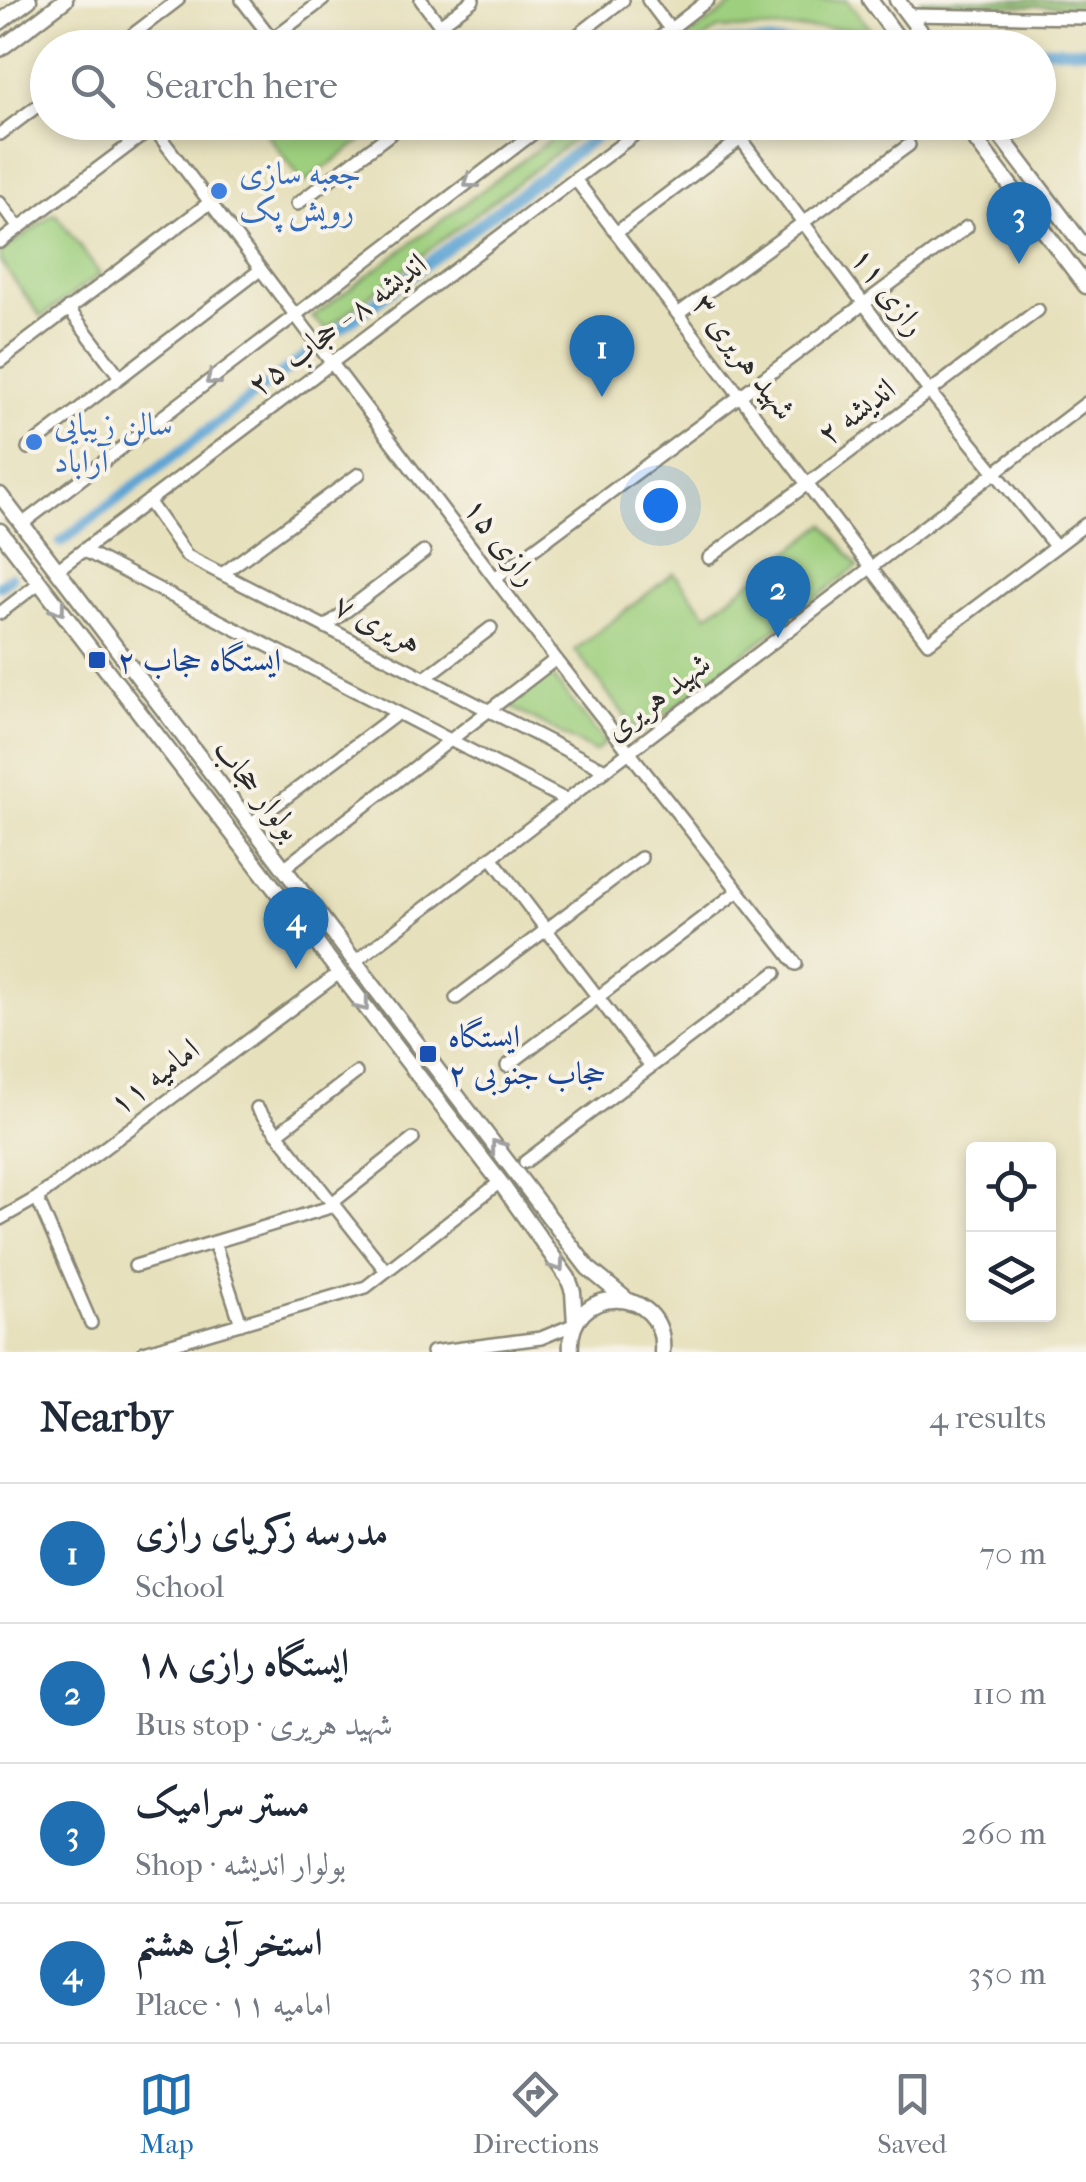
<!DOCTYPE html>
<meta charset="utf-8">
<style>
:root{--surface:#fff;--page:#f6f6f7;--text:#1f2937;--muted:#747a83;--line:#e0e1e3;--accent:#1f6fb2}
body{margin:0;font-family:"IM FELL French Canon",Amiri,serif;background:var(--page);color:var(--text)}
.controls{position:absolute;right:30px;bottom:30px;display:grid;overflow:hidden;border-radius:10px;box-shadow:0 5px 15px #0003}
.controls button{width:90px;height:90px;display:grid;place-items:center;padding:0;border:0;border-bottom:2px solid var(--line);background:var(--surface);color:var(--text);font:50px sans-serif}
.you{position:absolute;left:660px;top:505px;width:35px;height:35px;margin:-25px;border:8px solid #fff;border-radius:50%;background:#1a73e8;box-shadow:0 0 0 15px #1a73e833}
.badge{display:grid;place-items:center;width:65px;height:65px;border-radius:50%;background:var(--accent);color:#fff;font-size:32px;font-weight:700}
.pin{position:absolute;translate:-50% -82px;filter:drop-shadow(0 2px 5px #0008)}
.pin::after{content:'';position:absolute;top:52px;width:35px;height:30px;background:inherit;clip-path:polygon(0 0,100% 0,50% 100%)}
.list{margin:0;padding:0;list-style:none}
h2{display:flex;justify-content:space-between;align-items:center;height:130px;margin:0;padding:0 40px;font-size:42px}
h2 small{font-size:32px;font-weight:400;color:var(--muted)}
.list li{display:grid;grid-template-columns:65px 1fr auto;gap:30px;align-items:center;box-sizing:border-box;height:140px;padding:0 40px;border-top:2px solid var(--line)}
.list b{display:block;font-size:38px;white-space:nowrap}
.list p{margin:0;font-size:32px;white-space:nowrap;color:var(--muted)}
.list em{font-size:32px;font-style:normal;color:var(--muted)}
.icon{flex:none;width:55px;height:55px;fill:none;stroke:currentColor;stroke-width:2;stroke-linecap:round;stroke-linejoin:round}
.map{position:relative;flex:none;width:1086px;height:1352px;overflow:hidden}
.search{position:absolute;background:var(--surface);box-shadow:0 5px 15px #0003;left:30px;right:30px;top:30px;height:110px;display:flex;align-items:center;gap:25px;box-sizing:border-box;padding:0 35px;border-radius:55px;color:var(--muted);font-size:38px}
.sheet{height:690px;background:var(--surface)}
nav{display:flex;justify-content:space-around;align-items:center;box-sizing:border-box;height:140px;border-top:2px solid var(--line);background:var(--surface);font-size:28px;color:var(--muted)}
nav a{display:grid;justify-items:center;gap:5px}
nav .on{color:var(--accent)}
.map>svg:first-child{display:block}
.green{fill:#9ecf7e;stroke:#647d54;stroke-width:2.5}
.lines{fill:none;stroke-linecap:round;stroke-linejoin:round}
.canal{stroke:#5ea4d4;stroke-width:11}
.minor-casing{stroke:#888674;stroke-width:16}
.major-casing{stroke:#888674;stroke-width:19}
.minor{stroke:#fff;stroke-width:11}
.major{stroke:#fff;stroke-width:14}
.oneway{stroke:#a0a0a0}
.shop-dot{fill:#3f7fe0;stroke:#f7f3e8;stroke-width:4}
.transit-dot{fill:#1a4fb4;stroke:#f7f3e8;stroke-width:4}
.labels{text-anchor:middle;stroke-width:8;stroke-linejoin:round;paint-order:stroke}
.shop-label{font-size:32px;fill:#366cbe;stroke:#f7f3e8;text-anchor:start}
.street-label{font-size:32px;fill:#2b2b2b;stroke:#f7f3e8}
.transit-label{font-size:32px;fill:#164399;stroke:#f7f3e8;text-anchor:start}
</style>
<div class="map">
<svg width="1086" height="1352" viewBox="0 0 1086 1352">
<rect width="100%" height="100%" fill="#f7f3e8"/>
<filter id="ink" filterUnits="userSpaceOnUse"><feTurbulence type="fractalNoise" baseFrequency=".01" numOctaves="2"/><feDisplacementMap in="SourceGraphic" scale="20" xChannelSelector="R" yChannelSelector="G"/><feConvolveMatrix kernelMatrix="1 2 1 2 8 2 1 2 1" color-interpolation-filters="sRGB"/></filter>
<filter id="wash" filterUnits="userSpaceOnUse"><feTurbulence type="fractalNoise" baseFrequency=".0048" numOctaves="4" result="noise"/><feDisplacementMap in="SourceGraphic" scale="40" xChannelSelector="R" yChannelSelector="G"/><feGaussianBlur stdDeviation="2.25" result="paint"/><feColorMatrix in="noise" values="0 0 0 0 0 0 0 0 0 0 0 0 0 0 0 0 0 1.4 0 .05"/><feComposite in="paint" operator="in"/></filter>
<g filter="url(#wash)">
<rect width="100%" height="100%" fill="#e6e0bc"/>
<!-- green -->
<path class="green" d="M 739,0 L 846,0 L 870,28 L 718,29 L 693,47 L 675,47 Z
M 921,0 L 1086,0 L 1086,6 L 925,5 Z
M 574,122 L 595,123 L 326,329 L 312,317 Z
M 259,123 L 385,123 L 304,183 Z
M 55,213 L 100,274 L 41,317 L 0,261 L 0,253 Z
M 825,524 L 858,566 L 639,734 L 575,650 L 674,573 L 707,615 Z
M 547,670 L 605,743 L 595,752 L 505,704 Z"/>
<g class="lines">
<!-- canal -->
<path class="canal" d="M 958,46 L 993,48
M 714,48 L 722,42 L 887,46
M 1038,49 L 1086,50
M 340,329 L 615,122
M 61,542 L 306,355
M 0,586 L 11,577"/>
</g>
</g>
<g filter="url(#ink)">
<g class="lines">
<defs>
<path id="minor" d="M 242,0 L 272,39
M 421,0 L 457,48
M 648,0 L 670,29
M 909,15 L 1086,18
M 440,25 L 473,0
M 115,48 L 178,0
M 260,48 L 323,0
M 561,48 L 623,0
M 646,48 L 708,0
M 149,122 L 556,659 L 796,964
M 728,122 L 929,391 L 1055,546
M 0,134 L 48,98
M 575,179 L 928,643 L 1086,524
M 0,203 L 19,228
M 297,204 L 406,122
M 616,233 L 763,122
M 0,242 L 160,122
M 68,308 L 120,377
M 678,314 L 909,145
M 0,361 L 209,203
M 28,448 L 260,270
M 148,501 L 187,556 L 605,770
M 22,524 L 548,122
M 83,550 L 566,800
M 709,558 L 1038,310
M 57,570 L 651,122
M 222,574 L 359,474
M 495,578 L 967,227
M 0,613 L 39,583
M 325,627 L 424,552
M 425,678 L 491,628
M 252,823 L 398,713
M 491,857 L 651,1067
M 285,867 L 556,659
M 357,960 L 1086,403
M 456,998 L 641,858
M 507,1066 L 738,891
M 257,1108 L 386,1271
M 277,1134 L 356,1073
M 525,1162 L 775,973
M 37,1198 L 91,1323
M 332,1203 L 413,1139
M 0,1219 L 37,1198 L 339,973
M 214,1242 L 241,1324
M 135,1266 L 334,1206
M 144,1352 L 366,1287 L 500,1182
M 432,1352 L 541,1338 L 575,1324"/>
<path id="major" d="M 870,0 L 905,48
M 897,0 L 933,48
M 0,22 L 29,0
M 0,49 L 65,0
M 962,122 L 1086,286
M 990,122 L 1086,249
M 0,495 L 588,1268 L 627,1300
M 0,531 L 500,1182 L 568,1278 L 573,1292 L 575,1324
M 571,1352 C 565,1282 668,1283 662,1352"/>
</defs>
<!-- minor casing -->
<use href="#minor" class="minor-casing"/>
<!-- major casing -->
<use href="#major" class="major-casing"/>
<!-- minor -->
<use href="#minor" class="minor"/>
<!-- major -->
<use href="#major" class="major"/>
</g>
<!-- one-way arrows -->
<defs><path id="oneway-chevron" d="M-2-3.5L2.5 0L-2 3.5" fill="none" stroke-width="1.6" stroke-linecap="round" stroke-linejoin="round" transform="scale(2.5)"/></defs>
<g class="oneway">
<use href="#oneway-chevron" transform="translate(470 182) rotate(143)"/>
<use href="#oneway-chevron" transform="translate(212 379) rotate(143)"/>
<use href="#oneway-chevron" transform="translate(59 609) rotate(53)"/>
<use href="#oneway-chevron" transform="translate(363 1005) rotate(52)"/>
<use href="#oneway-chevron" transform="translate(497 1146) rotate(-127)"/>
<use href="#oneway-chevron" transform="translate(558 1265) rotate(55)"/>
</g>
</g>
<!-- markers -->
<g class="shop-dot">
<circle cx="219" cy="191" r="10"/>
<circle cx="34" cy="442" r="10"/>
</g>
<g class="transit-dot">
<rect x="87" y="650" width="20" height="20" rx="5"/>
<rect x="418" y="1044" width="20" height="20" rx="5"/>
</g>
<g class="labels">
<!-- shop labels -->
<g class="shop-label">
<text x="239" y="184">جعبه سازی<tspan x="239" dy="37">رویش پک</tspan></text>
<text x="54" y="435">سالن زیبایی<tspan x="54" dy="37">آراباد</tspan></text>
</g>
<!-- street labels -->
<g class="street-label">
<text transform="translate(889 291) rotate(53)" y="11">رازی ۱۱</text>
<text transform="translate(337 324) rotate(-37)" y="11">اندیشه ۸ - حجاب ۲۵</text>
<text transform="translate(745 356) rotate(53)" y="11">شهید هریری ۳</text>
<text transform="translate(856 411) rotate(-37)" y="11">اندیشه ۲</text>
<text transform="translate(502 541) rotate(53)" y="11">رازی ۱۵</text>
<text transform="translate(378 623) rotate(27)" y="11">هریری ۷</text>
<text transform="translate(657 696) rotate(-37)" y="11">شهید هریری</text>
<text transform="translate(258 789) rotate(51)" y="11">بولوار حجاب</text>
<text transform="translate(154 1076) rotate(-37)" y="11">امامیه ۱۱</text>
</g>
<!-- transit labels -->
<g class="transit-label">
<text x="117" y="671">ایستگاه حجاب ۲</text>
<text x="448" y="1047">ایستگاه<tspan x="448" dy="37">حجاب جنوبی ۲</tspan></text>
</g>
</g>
</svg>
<div class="controls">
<button><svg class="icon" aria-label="locate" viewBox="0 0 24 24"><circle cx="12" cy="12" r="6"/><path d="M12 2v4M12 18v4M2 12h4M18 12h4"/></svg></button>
<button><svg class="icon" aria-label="layers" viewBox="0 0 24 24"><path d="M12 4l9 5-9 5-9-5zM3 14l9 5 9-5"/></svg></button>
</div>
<div class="you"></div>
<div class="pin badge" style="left:602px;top:397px">1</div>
<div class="pin badge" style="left:778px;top:638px">2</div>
<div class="pin badge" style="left:1019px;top:264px">3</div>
<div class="pin badge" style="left:296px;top:969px">4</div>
<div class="search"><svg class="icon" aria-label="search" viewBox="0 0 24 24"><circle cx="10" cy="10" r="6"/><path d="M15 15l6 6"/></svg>Search here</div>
</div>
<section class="sheet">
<h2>Nearby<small>4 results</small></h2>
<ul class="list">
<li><span class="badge">1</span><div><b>مدرسه زکریای رازی</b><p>School</p></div><em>70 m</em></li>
<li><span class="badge">2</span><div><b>ایستگاه رازی ۱۸</b><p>Bus stop · شهید هریری</p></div><em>110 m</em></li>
<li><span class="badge">3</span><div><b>مستر سرامیک</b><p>Shop · بولوار اندیشه</p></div><em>260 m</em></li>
<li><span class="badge">4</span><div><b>استخر آبی هشتم</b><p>Place · امامیه ۱۱</p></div><em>350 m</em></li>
</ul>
</section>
<nav>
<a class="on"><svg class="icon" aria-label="map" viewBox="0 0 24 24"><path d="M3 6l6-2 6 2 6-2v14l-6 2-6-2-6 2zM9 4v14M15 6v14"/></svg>Map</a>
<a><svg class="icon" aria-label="directions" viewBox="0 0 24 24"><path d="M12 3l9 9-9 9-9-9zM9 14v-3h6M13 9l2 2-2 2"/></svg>Directions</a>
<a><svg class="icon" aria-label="saved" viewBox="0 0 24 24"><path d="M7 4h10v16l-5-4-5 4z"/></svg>Saved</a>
</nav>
